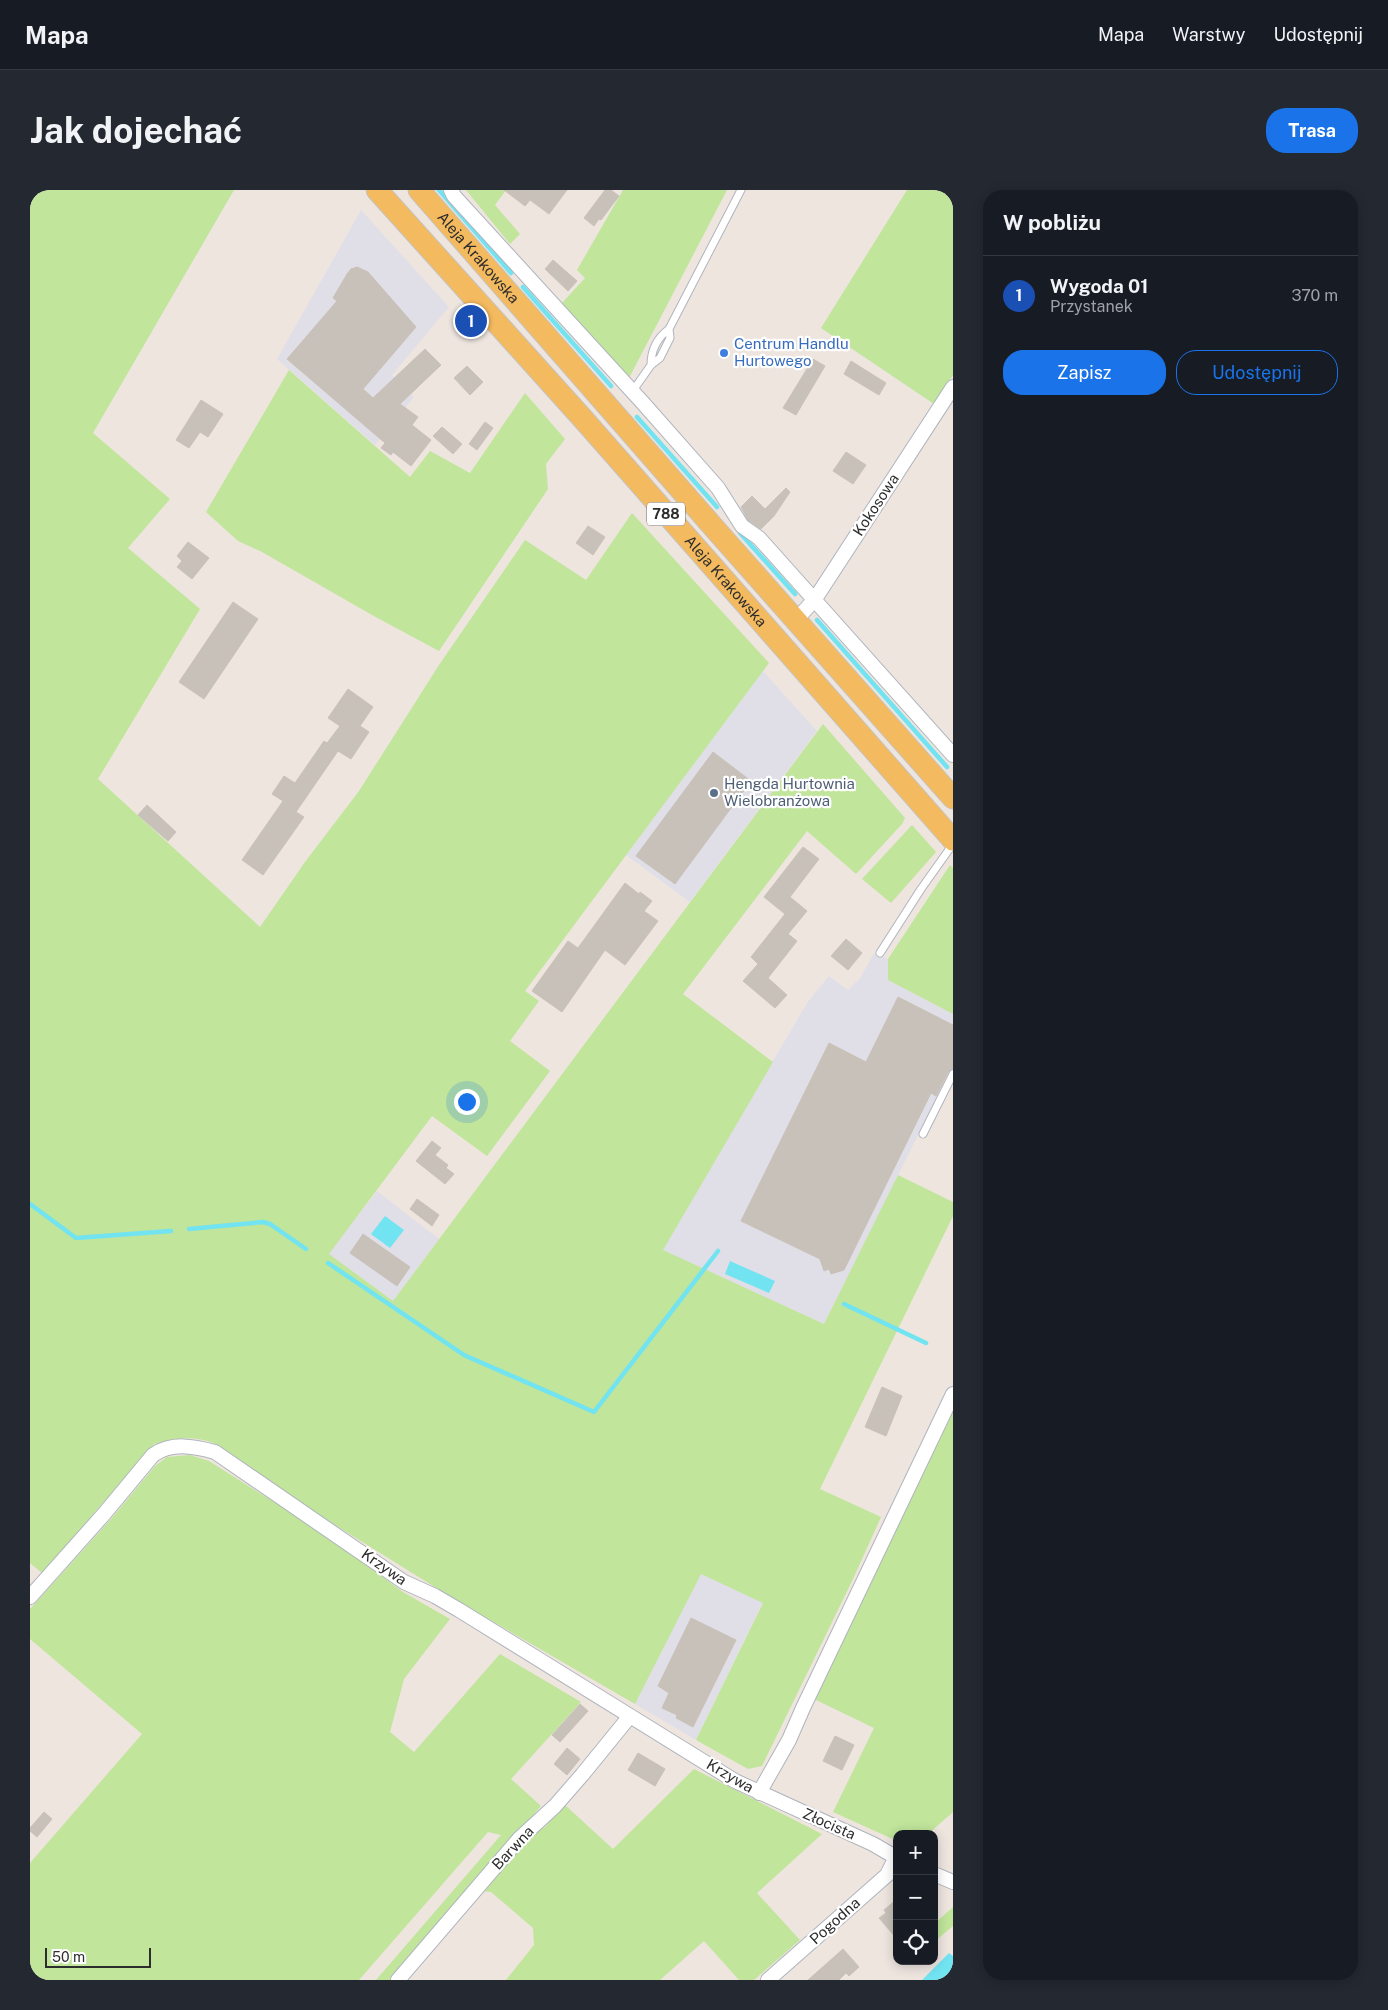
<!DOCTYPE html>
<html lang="pl">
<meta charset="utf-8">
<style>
:root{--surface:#171b24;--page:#242831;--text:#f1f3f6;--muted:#9ea1a6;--line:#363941;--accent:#1a73e8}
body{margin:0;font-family:"Public Sans",sans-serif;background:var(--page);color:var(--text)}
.controls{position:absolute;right:15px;bottom:15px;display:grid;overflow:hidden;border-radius:10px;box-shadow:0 2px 12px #0003}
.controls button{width:45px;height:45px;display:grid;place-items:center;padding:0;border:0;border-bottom:1px solid var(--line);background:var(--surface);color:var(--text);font:25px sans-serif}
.scale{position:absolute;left:15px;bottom:12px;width:106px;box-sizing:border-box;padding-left:5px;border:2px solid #2d2d2d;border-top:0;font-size:14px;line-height:18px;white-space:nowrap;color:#2d2d2d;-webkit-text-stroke:4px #fff;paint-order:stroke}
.you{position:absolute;left:436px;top:911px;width:18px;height:18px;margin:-12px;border:4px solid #fff;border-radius:50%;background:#1a73e8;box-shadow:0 0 0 8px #1a73e833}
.badge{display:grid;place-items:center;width:32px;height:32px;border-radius:50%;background:var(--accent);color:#fff;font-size:16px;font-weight:700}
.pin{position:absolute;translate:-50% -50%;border:2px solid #fff;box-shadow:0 1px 5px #0006}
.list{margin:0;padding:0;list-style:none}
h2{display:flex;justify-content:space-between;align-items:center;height:65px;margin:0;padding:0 20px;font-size:21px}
h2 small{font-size:16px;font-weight:400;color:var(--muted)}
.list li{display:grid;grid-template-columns:32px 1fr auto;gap:15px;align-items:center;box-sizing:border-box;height:80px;padding:0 20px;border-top:1px solid var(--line)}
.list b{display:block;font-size:19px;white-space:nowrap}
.list p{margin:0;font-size:16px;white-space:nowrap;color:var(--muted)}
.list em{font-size:16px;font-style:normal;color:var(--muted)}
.actions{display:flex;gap:10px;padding:15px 20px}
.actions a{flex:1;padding:11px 0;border:1px solid var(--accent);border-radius:20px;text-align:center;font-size:18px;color:var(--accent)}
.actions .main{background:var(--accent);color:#fff}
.icon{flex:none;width:28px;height:28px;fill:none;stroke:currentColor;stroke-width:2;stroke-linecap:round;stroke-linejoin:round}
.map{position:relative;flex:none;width:923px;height:1790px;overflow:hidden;border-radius:20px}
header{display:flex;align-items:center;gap:30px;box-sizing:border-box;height:70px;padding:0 25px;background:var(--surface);border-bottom:1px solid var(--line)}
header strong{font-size:24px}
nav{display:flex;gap:28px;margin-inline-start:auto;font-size:18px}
.intro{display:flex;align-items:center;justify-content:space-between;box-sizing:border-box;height:120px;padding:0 30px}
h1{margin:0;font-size:35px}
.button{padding:12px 22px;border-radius:20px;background:var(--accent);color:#fff;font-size:18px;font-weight:700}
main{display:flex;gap:30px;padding:0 30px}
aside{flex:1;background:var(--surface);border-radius:20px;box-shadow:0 2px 12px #0003}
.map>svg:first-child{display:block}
.industrial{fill:#e0dfe7}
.green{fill:#c0e59b}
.water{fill:#71e3f1}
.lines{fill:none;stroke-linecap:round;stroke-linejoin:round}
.stream{stroke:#71e3f1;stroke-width:4.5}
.building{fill:#c7c1ba;stroke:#cac1b8}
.service-casing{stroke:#afb4bd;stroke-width:9}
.minor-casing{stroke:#afb4bd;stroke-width:16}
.primary-casing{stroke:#c4c4c4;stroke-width:23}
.service{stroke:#fff;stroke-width:7}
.minor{stroke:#fff;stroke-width:14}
.primary{stroke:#f4ba5f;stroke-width:21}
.shop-dot{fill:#3f7fe0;stroke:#fff;stroke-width:2}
.service-dot{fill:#5c6f8a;stroke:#fff;stroke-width:2}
.labels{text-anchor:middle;stroke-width:4.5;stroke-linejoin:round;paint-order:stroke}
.shield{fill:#fff;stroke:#6c6c6c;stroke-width:1}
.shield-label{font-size:14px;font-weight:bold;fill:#2d2d2d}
.street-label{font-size:15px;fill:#2d2d2d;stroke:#fff}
.shop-label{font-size:15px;fill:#366cbe;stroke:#fff;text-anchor:start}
.service-label{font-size:15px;fill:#4e5e75;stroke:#fff;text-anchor:start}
</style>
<header>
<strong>Mapa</strong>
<nav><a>Mapa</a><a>Warstwy</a><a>Udostępnij</a></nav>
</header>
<div class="intro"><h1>Jak dojechać</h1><a class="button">Trasa</a></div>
<main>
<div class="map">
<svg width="923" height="1790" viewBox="0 0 923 1790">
<rect width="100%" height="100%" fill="#eee5df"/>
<!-- industrial -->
<path class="industrial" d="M 331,20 L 419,117 L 362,185 L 384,207 L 345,255 L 247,169 Z
M 733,481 L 787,541 L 660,712 L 596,665 Z
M 844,763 L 858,769 L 858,790 L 923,824 L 923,875 L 794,1134 L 632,1060 L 777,813 L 799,786 L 818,800 L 831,787 Z
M 347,1001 L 409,1049 L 363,1111 L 298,1064 Z
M 671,1383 L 733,1412 L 666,1550 L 605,1514 Z"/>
<!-- green -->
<path class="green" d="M 0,0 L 204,0 L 63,243 L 140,309 L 98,358 L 170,419 L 68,589 L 230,737 L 275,672 L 329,601 L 409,475 L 495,350 L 556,390 L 602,323 L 739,473 L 495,801 L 509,811 L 480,851 L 520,881 L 457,966 L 402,926 L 299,1064 L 363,1111 L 793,534 L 875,628 L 872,634 L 826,684 L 777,641 L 653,804 L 743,872 L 633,1060 L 794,1134 L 868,985 L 923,1012 L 923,1026 L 790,1299 L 851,1327 L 823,1389 L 732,1576 L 718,1579 L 666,1550 L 733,1413 L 671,1384 L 605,1514 L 429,1412 L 297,1330 L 184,1253 C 162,1245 146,1248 124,1254 L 12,1383 L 0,1373 Z
M 436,0 L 476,0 L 465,15 L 490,44 L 480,54 Z
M 593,0 L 697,0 L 599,188 L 532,113 L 555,88 L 547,80 Z
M 877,0 L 923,0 L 923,185 L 904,214 L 791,138 Z
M 259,180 L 380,287 L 400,261 L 440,283 L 495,203 L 535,249 L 516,274 L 518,299 L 409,461 L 342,425 L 232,362 L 208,351 L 176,322 Z
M 882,635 L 906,662 L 861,713 L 832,689 Z
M 920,675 L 923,678 L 923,824 L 858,790 L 858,769 Z
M 923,1220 L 923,1622 L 898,1644 L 867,1644 L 867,1651 L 803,1622 L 844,1538 L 784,1509 Z
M 160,1265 L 179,1271 L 290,1341 L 373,1402 L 420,1429 L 374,1489 L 360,1542 L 384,1562 L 470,1464 L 551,1512 L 481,1589 L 511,1616 L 360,1790 L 346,1790 L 471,1645 L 458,1642 L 329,1790 L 0,1790 L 0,1673 L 112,1544 L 0,1449 L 0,1419 L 81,1329 L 125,1276 L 137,1267 Z
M 664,1579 L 792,1644 L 727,1703 L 770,1750 L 724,1790 L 709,1790 L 674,1751 L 630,1790 L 476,1790 L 504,1755 L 503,1738 L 461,1702 L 451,1701 L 500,1645 L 515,1637 L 535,1615 L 583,1659 Z
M 923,1717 L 923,1736 L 904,1752 L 904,1734 Z"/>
<!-- water -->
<path class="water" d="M 355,1026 L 374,1040 L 360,1058 L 341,1044 Z
M 700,1071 L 745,1091 L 739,1103 L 695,1084 Z
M 919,1763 L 923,1766 L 923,1790 L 892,1790 Z"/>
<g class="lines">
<!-- stream -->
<path class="stream" d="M 409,0 L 481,83
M 493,97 L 581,196
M 607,227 L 687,317
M 710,343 L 765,404
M 787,430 L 917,577
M 0,1014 L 46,1048 L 141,1041
M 159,1039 L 233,1032 L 240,1034 L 276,1059
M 298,1073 L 434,1165 L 564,1222 L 688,1061
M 814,1114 L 896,1153"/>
</g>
<!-- building -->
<path class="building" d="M 474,0 L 537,0 L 519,24 L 500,10 L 495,16 Z
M 575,0 L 581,0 L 589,6 L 571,30 L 569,29 L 564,36 L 554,28 Z
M 523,70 L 547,91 L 538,101 L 515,79 Z
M 327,77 L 338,82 L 386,137 L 333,199 L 343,208 L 395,159 L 411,175 L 370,214 L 388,227 L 382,235 L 401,250 L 381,276 L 363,262 L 361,265 L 351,258 L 355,253 L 257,169 L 307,111 L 303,108 L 317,84 L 321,79 Z
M 783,169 L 795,176 L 766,225 L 753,218 Z
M 821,171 L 856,193 L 849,205 L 814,184 Z
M 437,176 L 453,192 L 440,205 L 424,188 Z
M 171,210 L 193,224 L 178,247 L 170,242 L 159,258 L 146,250 Z
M 455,232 L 463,238 L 447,260 L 439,254 Z
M 412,237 L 432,254 L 423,264 L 403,246 Z
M 816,262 L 836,275 L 823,294 L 803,281 Z
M 756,298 L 760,302 L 744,326 L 731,339 L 718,330 L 711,317 L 722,306 L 735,319 Z
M 558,336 L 575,347 L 563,365 L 546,353 Z
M 158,352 L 179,368 L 162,389 L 147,377 L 152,371 L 147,366 Z
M 203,412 L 228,429 L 174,509 L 149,492 Z
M 318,499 L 343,517 L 330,536 L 339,542 L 321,569 L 308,561 L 266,622 L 274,627 L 233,685 L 212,670 L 253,611 L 242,604 L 254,586 L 265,593 L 294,551 L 297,553 L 310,536 L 298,528 Z
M 683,562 L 721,591 L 645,694 L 606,666 Z
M 117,615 L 146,642 L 138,651 L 108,625 Z
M 773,657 L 789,669 L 760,707 L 777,721 L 758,744 L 767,751 L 738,788 L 757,805 L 745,818 L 713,791 L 728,774 L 721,767 L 755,724 L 734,707 Z
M 595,693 L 609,704 L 610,702 L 622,711 L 614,721 L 628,731 L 595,775 L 575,760 L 532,822 L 502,801 L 538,751 L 548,758 Z
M 816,749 L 832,763 L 818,780 L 801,766 Z
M 868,807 L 923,835 L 923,879 L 918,882 L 906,906 L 901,903 L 814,1080 L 801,1084 L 799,1079 L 794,1081 L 790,1069 L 711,1031 L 799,853 L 836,872 Z
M 402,951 L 411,958 L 405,965 L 418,975 L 416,978 L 424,984 L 415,994 L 386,971 Z
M 387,1009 L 409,1025 L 402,1036 L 380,1019 Z
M 333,1044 L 380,1077 L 367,1096 L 320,1063 Z
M 852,1197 L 872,1206 L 856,1246 L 835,1237 Z
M 661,1428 L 706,1450 L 663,1537 L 646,1528 L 647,1525 L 632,1518 L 639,1503 L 628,1496 Z
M 550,1514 L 558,1521 L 530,1552 L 522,1545 Z
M 805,1546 L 824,1555 L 812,1580 L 793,1571 Z
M 537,1558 L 550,1569 L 537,1585 L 524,1574 Z
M 608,1563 L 635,1579 L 625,1596 L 598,1580 Z
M 14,1622 L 22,1629 L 7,1647 L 0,1641 L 0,1638 Z
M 867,1709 L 867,1749 L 849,1728 L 856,1723 L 854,1720 Z
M 813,1759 L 829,1777 L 819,1786 L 816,1783 L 809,1790 L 778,1790 Z"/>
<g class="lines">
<defs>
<path id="service" d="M 621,175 C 621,159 627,148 639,139 L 711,0
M 602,202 L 621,175 L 630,168 L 640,148 L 639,139
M 850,763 L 891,699 L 923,654
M 893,944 L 923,884"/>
<path id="minor" d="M 421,0 L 424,6 L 613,213 L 688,298 L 712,336 L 729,348 L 923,565
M 766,430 L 785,409 L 923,197
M 0,1407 L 74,1324 L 123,1265 C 142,1252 163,1256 185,1262 L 374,1392 L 405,1406 L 429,1420 L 705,1591 L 843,1654 L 867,1668
M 729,1603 L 759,1550 L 773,1518 L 923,1204
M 904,1684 L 923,1692
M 368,1790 L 489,1649 L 525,1616 L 552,1585 L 600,1526
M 738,1790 L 857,1685 L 866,1667"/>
<g id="primary">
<path id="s1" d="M 347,0 L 554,230 L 923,650"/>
<path id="s2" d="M 389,0 L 685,339 L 923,608"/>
</g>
</defs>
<!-- service casing -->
<use href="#service" class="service-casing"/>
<!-- minor casing -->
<use href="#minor" class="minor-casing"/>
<!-- primary casing -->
<use href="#primary" class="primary-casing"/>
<!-- service -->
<use href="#service" class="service"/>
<!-- minor -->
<use href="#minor" class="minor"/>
<!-- primary -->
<use href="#primary" class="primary"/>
</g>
<!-- markers -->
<circle class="shop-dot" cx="694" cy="163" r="5"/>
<circle class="service-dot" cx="684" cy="603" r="5"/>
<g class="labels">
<!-- shield labels -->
<rect class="shield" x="617" y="312.5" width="38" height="23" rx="4"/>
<g class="shield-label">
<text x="636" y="329">788</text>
</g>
<!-- street labels -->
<g class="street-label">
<text dy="5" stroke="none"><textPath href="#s2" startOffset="90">Aleja Krakowska</textPath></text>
<text transform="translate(846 315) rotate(-57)" y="5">Kokosowa</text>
<text dy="5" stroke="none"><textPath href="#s1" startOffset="524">Aleja Krakowska</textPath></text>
<text transform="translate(354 1377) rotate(35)" y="5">Krzywa</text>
<text transform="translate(700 1586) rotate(30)" y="5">Krzywa</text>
<text transform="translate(799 1634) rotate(24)" y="5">Złocista</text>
<text transform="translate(483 1658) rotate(-47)" y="5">Barwna</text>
<text transform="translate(805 1731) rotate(-42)" y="5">Pogodna</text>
</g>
<!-- shop labels -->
<g class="shop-label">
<text x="704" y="159">Centrum Handlu<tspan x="704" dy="17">Hurtowego</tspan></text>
</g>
<!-- service labels -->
<g class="service-label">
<text x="694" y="599">Hengda Hurtownia<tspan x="694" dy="17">Wielobranżowa</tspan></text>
</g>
</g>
</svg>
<div class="controls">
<button>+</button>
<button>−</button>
<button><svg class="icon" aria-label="locate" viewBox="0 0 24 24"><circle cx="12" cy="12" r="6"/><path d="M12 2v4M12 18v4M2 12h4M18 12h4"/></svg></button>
</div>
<div class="scale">50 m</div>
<div class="you"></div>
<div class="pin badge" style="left:441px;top:131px;background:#1a4fb4">1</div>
</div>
<aside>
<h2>W pobliżu<small></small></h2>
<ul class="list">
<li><span class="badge" style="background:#1a4fb4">1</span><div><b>Wygoda 01</b><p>Przystanek</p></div><em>370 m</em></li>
</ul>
<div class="actions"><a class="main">Zapisz</a><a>Udostępnij</a></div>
</aside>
</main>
